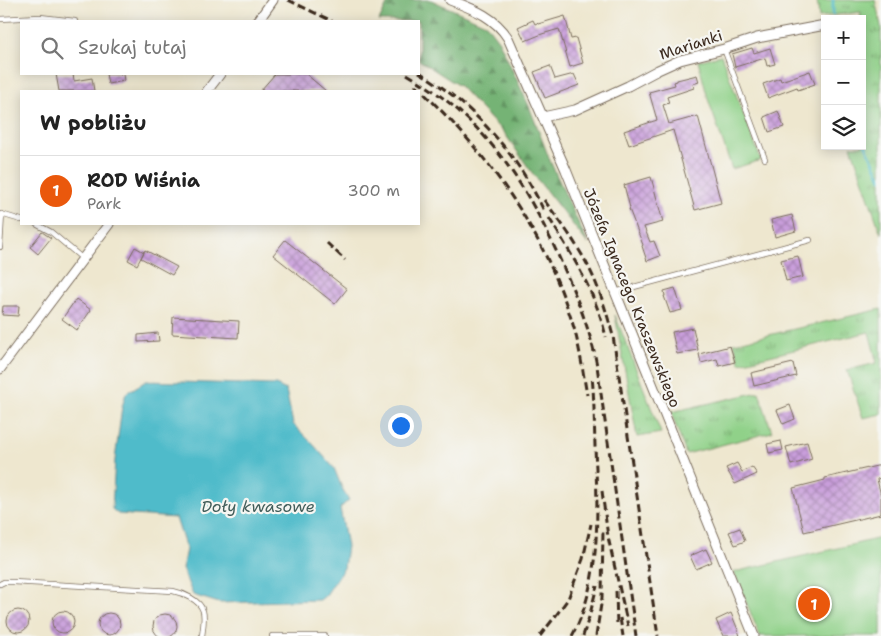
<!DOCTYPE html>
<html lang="pl">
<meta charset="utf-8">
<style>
:root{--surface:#fff;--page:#f2f2f2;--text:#222;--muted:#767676;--line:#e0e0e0;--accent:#ea580c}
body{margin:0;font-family:"Shantell Sans",sans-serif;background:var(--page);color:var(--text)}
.controls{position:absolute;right:15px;top:15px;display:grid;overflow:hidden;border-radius:0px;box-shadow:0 2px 12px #0003}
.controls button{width:45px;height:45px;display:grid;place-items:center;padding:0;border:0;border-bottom:1px solid var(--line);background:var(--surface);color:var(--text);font:25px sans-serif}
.you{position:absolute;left:400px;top:425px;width:18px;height:18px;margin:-12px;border:4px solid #fff;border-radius:50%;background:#1a73e8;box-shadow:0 0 0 8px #1a73e833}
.badge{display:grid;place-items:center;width:32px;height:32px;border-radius:50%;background:var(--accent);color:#fff;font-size:16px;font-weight:700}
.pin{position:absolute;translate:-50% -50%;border:2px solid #fff;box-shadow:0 1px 5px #0006}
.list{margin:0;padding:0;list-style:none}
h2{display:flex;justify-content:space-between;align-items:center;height:65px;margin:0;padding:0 20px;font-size:21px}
h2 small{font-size:16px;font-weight:400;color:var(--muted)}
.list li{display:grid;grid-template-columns:32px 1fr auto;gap:15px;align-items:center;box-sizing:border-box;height:70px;padding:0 20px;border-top:1px solid var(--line)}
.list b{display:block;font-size:19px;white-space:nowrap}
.list p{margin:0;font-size:16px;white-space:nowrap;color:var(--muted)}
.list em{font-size:16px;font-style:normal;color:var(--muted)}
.icon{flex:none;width:28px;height:28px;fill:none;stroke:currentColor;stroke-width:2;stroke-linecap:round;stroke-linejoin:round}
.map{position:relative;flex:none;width:881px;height:636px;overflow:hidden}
.search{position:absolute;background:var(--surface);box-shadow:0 2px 12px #0003;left:20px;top:20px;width:400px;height:55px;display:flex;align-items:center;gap:12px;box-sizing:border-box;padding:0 18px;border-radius:0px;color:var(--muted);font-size:19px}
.panel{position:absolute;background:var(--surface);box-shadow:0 2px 12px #0003;left:20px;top:90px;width:400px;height:135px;border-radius:0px}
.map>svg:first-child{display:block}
.grass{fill:url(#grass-tufts);stroke:#667e54}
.forest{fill:url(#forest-firs);stroke:#586e4a}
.garden{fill:#90d189;stroke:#667e54}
.water{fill:#4fbbca;stroke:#457274}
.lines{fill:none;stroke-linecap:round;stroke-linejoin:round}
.stream{stroke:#4fbbca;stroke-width:3}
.building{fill:url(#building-cross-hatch)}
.service-casing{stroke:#7a6c5c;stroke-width:6}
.minor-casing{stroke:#7a6c5c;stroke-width:11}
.service{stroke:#fff;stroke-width:4.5}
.minor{stroke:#fff;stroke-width:9}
.rail{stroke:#3b2a1e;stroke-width:3;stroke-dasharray:8 4;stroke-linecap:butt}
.labels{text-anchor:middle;stroke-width:4.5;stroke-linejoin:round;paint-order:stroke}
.street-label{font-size:15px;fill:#3b2a1e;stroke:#f6f6f2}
.water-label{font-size:16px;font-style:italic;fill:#425d5a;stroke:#f6f6f2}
</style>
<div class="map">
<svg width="881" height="636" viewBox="0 0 881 636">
<defs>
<pattern id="grass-tufts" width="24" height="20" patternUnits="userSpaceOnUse" patternTransform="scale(1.25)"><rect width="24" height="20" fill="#90d189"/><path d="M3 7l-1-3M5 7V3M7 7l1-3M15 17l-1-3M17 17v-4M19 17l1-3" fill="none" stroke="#77aa6f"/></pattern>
<pattern id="forest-firs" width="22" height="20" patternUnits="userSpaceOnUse" patternTransform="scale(1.25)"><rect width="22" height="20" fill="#74b375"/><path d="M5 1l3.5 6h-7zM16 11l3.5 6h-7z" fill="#60925f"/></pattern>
<pattern id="building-cross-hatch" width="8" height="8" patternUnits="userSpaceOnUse" patternTransform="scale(1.25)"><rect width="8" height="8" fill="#c99edb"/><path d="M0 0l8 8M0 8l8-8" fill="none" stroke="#a481b1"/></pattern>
</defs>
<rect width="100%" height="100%" fill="#f6f6f2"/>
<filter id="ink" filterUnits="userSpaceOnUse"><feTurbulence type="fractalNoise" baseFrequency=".02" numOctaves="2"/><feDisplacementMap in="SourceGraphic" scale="10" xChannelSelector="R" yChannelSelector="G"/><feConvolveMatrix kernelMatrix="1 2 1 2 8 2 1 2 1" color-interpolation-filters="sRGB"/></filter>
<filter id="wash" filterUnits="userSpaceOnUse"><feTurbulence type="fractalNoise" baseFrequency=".0096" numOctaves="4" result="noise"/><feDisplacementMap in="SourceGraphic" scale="20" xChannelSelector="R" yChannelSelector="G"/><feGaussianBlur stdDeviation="1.12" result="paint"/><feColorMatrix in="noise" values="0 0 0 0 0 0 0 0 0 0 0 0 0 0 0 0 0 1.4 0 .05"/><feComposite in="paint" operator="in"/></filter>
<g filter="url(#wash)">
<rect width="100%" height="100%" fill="#eee7cf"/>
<!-- grass -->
<path class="grass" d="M 817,0 L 875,0 L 881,26 L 881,234 L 851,146 L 862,146 L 862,19 L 860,19 L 861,12 L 819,17 Z
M 881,309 L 881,414 L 863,418 L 847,370 L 877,363 L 869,332 L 740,363 L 734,343 Z
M 615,315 L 661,433 L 637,437 Z
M 759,392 L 772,432 L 686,454 L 671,412 Z"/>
<!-- forest -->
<path class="forest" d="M 389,0 L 431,0 L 486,24 L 499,41 L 529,106 L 551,163 L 588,244 L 533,174 L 505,134 L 459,86 L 419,60 L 419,21 L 379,21 Z"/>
<!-- garden -->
<path class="garden" d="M 721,55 L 761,160 L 732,169 L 708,99 L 698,61 Z
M 881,538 L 881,636 L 760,636 L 734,572 Z"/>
<!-- water -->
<path class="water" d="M 146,381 L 276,385 L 286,390 L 293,424 L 312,443 L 334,468 L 342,488 L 349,500 L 340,508 L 347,546 L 344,568 L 326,595 L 320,600 L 219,603 L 193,595 L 182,569 L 186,549 L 176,518 L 118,514 L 112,509 L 115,460 L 122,407 L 126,393 Z"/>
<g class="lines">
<!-- stream -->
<path class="stream" d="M 833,0 L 833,14
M 862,137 L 881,179"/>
</g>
<g id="blocks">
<!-- building -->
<path class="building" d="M 565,16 L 571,39 L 576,38 L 583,63 L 570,67 L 559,29 L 542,34 L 525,41 L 518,27 L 533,20 L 535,24 L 537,23 L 538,24 Z
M 752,48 L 754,53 L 770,48 L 775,64 L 767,66 L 765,58 L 735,67 L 732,54 Z
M 550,66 L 555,79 L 574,74 L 579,85 L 545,98 L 534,72 Z
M 810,71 L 815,84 L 798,90 L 797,87 L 768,98 L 763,84 L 780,78 L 781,81 Z
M 56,74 L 73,74 L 74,81 L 92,78 L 94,91 L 59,91 Z
M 106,74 L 123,74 L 124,81 L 108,84 Z
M 275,74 L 306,74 L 326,91 L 260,91 Z
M 697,75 L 699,82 L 693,84 L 694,88 L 667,97 L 669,103 L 663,105 L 669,124 L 698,116 L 721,203 L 695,210 L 673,130 L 629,145 L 624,131 L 657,120 L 649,92 L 675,85 L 674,82 L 677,81 L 677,80 Z
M 778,111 L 784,127 L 769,132 L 764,117 Z
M 651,177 L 663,222 L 644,227 L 650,242 L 654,241 L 660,256 L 647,261 L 642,246 L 643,245 L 629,209 L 630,208 L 624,185 Z
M 792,215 L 796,231 L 775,237 L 771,220 Z
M 42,232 L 51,238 L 38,254 L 30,247 Z
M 285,240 L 347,289 L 335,304 L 273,255 Z
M 135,247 L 144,252 L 137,265 L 128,260 Z
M 145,250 L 177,267 L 172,275 L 141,258 Z
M 798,256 L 803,277 L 786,281 L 781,260 Z
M 675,288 L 682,310 L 670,313 L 664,296 L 665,296 L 664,291 Z
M 76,299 L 91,310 L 77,330 L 62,319 Z
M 3,306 L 19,306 L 18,316 L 2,315 Z
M 173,317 L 239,321 L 238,338 L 172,334 Z
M 693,328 L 698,350 L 677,354 L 672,332 Z
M 158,333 L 159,341 L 138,342 L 138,335 Z
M 730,346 L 735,362 L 719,366 L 717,359 L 701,363 L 699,354 Z
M 793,363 L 796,376 L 754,386 L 751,373 Z
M 790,405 L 795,419 L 783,424 L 777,410 Z
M 781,441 L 783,450 L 769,453 L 767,444 Z
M 807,442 L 812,459 L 791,465 L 786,447 Z
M 737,463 L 742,472 L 752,467 L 757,474 L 735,484 L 726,468 Z
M 881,465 L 881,478 L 877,479 L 881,496 L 881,514 L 804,532 L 793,488 L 825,480 L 825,478 Z
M 740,528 L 745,541 L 735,545 L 729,532 Z
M 706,549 L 712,562 L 696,569 L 690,556 Z
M7 621a11 11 0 1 1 22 0a11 11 0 1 1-22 0Z
M52 622a11 11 0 1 1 22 0a11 11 0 1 1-22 0Z
M98 624a11 11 0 1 1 22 0a11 11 0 1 1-22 0Z
M 731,613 L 738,630 L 740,636 L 723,636 L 716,620 Z
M153 626a12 12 0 1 1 24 0a12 12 0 1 1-24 0Z"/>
</g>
</g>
<g filter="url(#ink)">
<use href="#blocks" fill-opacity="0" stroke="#7a6c5c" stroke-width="1"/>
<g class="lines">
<defs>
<path id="service" d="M 0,19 L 40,17 L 75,21
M 724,49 L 765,159
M 1,214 L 21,220
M 36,224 L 51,232 L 83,259
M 0,247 L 2,214
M 615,292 L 810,240
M 0,584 L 4,582 L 13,582 L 173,591 C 183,593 200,600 203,611 C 205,618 203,628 202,636
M 272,636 L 325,636"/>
<path id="minor" d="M 450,0 C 473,9 494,16 508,38 L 566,170 L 754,636
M 258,21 L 273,0
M 207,91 L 220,74
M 543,117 L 575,110 L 628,86 L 658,70 L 680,60 L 724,49 L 757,38 L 825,25
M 0,369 L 109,224"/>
</defs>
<!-- service casing -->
<use href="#service" class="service-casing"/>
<!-- minor casing -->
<use href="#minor" class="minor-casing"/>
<!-- service -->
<use href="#service" class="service"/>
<!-- minor -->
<use href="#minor" class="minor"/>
<!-- rail -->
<path class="rail" d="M 288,0 L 332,21
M 419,72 C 473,105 517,153 544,211
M 407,74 C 427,86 445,98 462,114 C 510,157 541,215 566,273 C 579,303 591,333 597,366 L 636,636
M 415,85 C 488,153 545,231 574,328 C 580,349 583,373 587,395
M 544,200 C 556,216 569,233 579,250 C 596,277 605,306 613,336 L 658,636
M 549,218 C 572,255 596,293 606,337
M 327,243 L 345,260
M 602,491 L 608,537 L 628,626
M 616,591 L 617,626
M 620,618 L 623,636
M 540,636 L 554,618 L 568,599 L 583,559 L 591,524
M 572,636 C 599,587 598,522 596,468 C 594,437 595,407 592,376
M 583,636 L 590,614 L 597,586
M 596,636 L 602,598 L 603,529"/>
</g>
</g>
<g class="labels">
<!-- street labels -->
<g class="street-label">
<text transform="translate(691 45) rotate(-18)" y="5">Marianki</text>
<text transform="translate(632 298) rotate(68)" y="5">Józefa Ignacego Kraszewskiego</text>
</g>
<!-- water labels -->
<g class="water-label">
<text x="258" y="512">Doły kwasowe</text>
</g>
</g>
</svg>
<div class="controls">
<button>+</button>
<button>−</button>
<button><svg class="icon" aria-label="layers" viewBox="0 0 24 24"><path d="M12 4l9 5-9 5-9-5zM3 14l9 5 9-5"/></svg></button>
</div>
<div class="you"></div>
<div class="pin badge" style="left:814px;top:604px">1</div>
<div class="search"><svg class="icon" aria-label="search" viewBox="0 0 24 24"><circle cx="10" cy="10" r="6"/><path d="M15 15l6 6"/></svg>Szukaj tutaj</div>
<section class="panel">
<h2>W pobliżu<small></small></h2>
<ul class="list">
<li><span class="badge">1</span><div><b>ROD Wiśnia</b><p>Park</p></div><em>300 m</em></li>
</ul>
</section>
</div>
